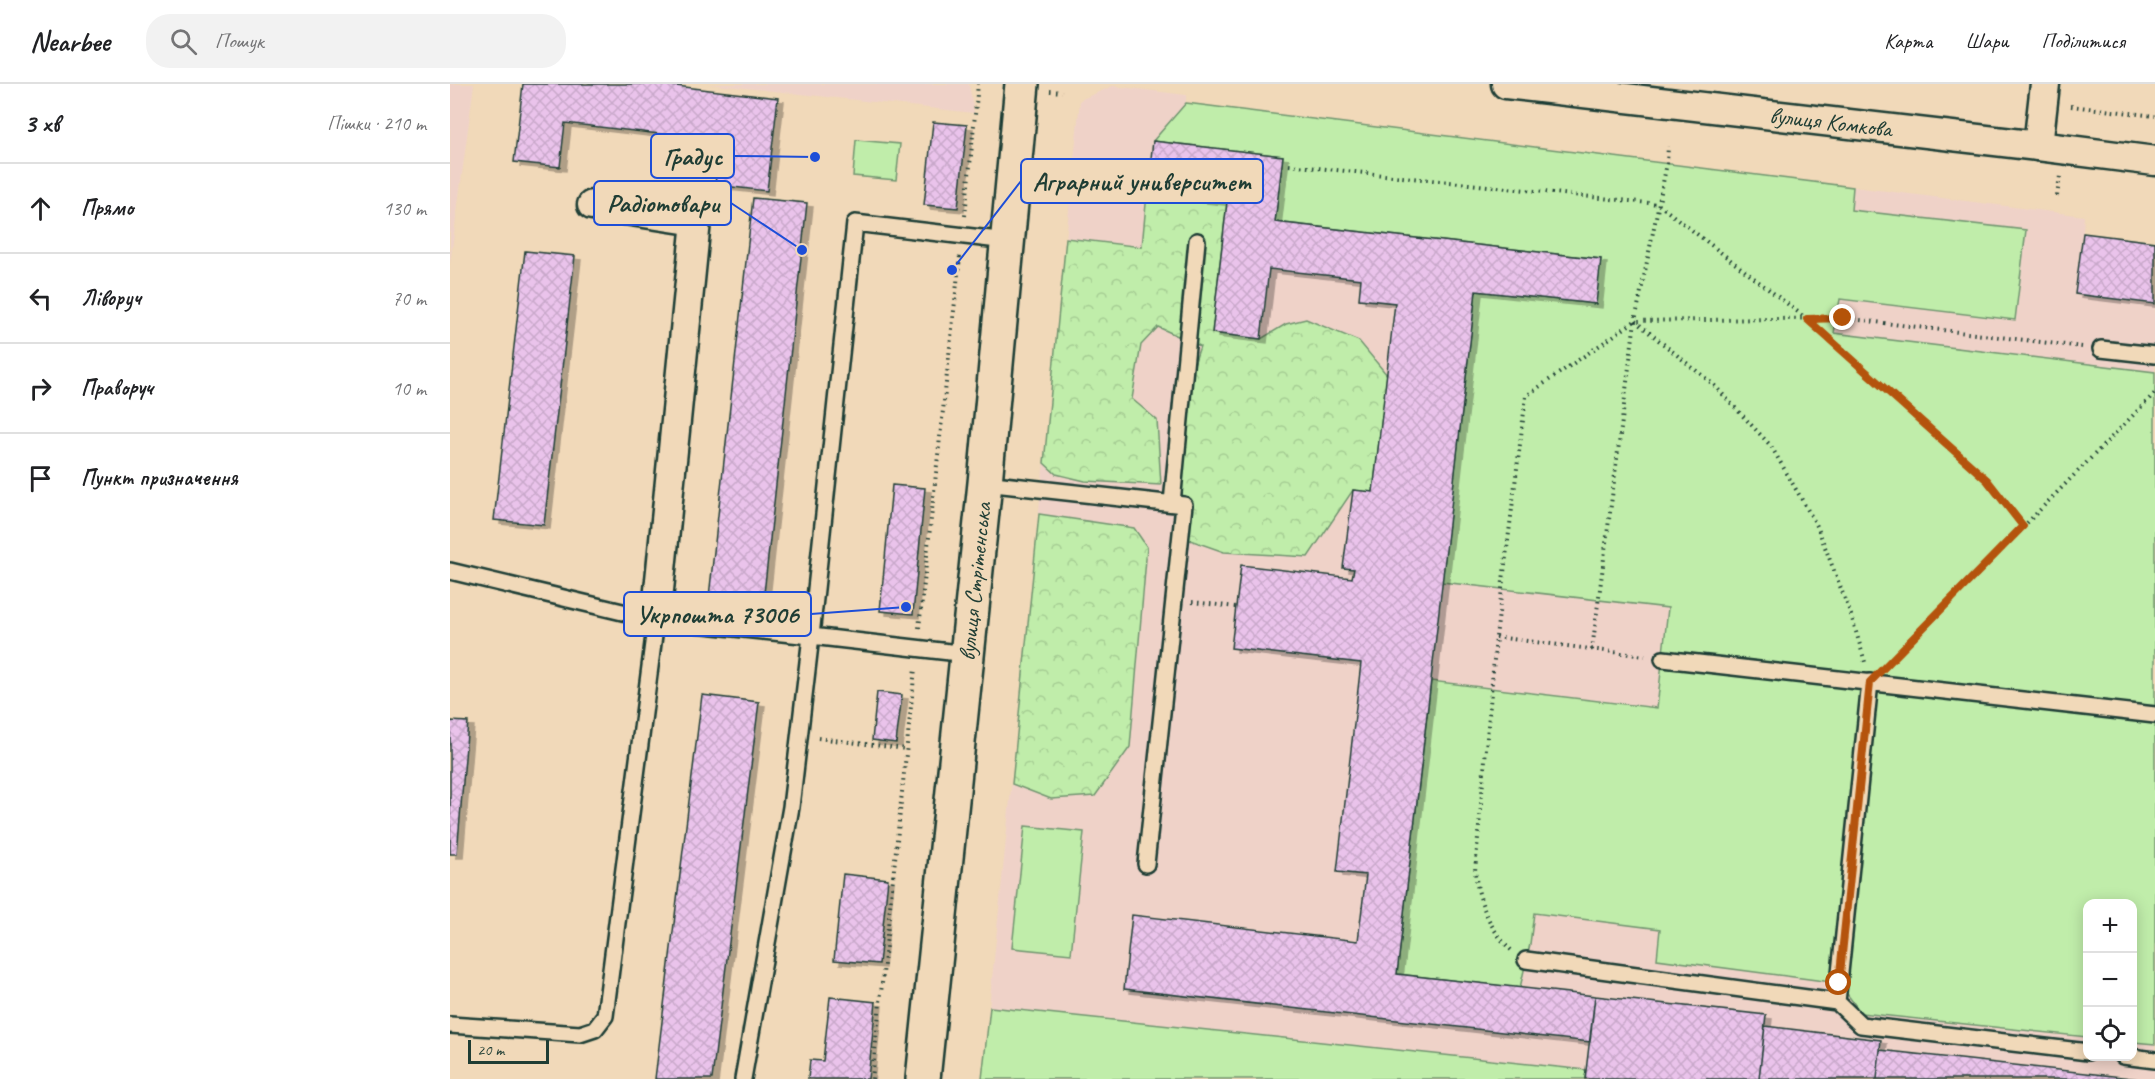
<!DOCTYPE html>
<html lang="uk">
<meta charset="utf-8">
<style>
:root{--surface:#fff;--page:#f2f2f2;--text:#202124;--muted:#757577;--line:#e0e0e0}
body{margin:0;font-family:Caveat,sans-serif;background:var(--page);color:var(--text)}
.controls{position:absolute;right:18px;bottom:18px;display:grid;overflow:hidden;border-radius:12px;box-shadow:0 3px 15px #0003}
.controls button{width:54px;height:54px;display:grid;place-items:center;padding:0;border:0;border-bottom:2px solid var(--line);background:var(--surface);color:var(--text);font:30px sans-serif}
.scale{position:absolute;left:18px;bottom:15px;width:81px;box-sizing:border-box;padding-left:6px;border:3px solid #1f3d34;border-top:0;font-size:16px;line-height:21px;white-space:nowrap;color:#1f3d34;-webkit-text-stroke:4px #f1d9b9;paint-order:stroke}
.stop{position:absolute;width:18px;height:18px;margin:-14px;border:4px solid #b45309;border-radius:50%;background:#fff}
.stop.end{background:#b45309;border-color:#fff;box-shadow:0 2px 6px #0008}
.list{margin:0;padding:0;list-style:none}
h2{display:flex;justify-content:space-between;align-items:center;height:78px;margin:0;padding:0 24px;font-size:26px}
h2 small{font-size:20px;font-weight:400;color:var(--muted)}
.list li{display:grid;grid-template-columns:39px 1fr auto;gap:18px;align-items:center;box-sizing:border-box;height:90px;padding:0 24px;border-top:2px solid var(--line)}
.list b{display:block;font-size:22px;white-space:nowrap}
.list em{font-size:20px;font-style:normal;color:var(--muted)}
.icon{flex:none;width:33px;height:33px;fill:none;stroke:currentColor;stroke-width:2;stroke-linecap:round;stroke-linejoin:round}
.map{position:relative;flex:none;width:1705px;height:995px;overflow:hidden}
header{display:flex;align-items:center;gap:36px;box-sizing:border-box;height:84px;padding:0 30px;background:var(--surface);border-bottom:2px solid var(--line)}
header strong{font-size:28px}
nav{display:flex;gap:33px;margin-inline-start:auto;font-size:21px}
.search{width:420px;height:54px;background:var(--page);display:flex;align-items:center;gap:15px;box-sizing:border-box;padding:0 21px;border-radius:24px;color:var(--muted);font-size:22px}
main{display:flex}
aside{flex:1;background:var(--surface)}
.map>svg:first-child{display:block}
.built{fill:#efd2c8;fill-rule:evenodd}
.green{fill:#c0edaa;stroke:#70956f;stroke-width:1.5}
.forest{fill:url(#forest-crowns);stroke:#70956f;stroke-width:1.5}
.building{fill:url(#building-cross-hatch);stroke:#1f3d34;stroke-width:1.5;filter:url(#shadow)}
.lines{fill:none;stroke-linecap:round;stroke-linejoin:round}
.service-casing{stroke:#1f3d34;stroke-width:20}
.minor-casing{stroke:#1f3d34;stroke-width:33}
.secondary-casing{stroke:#1f3d34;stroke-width:38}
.path{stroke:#1f3d34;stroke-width:4;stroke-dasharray:1.5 4.5;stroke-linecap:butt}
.service{stroke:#f1d9b9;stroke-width:15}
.minor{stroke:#f1d9b9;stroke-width:28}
.secondary{stroke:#f1d9b9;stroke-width:33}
.route{stroke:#b45309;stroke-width:8}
.labels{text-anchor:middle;stroke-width:6;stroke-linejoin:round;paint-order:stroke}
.street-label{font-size:24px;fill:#1f3d34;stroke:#f1d9b9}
.leader{fill:none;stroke:#1d4ed8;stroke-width:2}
.callout-dot{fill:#1d4ed8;stroke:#f1d9b9;stroke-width:2}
.callout{fill:#f1d9b9;stroke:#1d4ed8;stroke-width:2}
.callout-label{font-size:26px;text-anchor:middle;font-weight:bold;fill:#1f3d34}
</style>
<header>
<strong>Nearbee</strong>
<div class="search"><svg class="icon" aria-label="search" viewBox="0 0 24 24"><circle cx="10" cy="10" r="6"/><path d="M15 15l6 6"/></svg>Пошук</div>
<nav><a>Карта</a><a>Шари</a><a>Поділитися</a></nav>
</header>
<main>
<aside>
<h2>3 хв<small>Пішки · 210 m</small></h2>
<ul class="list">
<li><svg class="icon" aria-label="ahead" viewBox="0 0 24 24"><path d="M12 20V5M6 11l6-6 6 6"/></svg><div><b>Прямо</b></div><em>130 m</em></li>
<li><svg class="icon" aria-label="left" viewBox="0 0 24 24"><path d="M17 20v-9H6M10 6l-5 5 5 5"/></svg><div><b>Ліворуч</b></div><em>70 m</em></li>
<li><svg class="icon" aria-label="right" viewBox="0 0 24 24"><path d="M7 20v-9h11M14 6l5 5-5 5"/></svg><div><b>Праворуч</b></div><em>10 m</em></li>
<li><svg class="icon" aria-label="arrive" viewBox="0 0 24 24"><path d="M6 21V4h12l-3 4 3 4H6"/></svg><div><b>Пункт призначення</b></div></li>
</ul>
</aside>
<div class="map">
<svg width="1705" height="995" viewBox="0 0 1705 995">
<defs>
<pattern id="forest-crowns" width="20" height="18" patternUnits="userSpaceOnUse" patternTransform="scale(1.5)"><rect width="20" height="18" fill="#c0edaa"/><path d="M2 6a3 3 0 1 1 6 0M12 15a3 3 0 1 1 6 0" fill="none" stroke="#a5cc93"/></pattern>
<pattern id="building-cross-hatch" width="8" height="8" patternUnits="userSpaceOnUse" patternTransform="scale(1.5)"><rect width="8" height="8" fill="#eac3eb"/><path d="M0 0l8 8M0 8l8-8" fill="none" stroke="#c8a8ca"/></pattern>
<filter id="shadow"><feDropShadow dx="6" dy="4" stdDeviation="0" flood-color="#0004"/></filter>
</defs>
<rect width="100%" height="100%" fill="#f1d9b9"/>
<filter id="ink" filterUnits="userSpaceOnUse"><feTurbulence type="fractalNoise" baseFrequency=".0167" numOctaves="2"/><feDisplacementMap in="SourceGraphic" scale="12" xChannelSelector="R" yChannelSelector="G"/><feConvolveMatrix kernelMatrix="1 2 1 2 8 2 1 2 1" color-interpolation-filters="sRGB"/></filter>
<g filter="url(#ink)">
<!-- built -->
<path class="built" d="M 0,0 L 24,0 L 0,180 Z
M 258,0 L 519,0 L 524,29 Z
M 663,2 L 736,11 L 736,19 L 1634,132 L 1633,149 L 1705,158 L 1705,995 L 532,995 L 630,16 ZM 1638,820 L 1682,820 L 1682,972 L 1638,972 Z"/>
<!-- green -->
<path class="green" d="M 736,19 L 1403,103 L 1401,126 L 1576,146 L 1565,236 L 1390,215 L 1384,249 L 1705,288 L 1705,960 L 1683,958 L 1682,820 L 1638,820 L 1637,953 L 1411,929 L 1389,899 L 1207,875 L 1210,845 L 1084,829 L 1080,860 L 1070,904 L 947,890 L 981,597 L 1207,624 L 1218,524 L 992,498 L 1026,207 L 1145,220 L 1151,175 L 825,138 L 833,72 L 703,57 Z
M 406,56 L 450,60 L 446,96 L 403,92 Z
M 575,742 L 634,748 L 621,870 L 562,864 Z
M 540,923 L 1136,986 L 1135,995 L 532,995 Z"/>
<!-- forest -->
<path class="forest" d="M 697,109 L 777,118 L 762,249 L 811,255 L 836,240 L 856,235 L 909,257 L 937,291 L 923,408 L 903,406 L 858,473 L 774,468 L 737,455 L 719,358 L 750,262 L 708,243 L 691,261 L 682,315 L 707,336 L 711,401 L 635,397 L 606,390 L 594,379 L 616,154 L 692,163 Z
M 589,430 L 684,444 L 697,463 L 680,663 L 645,712 L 601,715 L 562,700 Z"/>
<!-- building -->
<path class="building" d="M 73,0 L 209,0 L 328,14 L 317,107 L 265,101 L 270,57 L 115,39 L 110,83 L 64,78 Z
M 483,38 L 517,41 L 508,124 L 474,121 Z
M 703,57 L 833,72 L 825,138 L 1151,175 L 1146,220 L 1026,207 L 947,890 L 1145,912 L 1140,958 L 674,905 L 682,831 L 908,857 L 916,791 L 887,788 L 911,579 L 781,564 L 791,481 L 902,494 L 904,485 L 893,484 L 903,406 L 923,408 L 945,219 L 909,215 L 911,195 L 819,185 L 811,255 L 762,249 L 777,118 L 697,109 Z
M 303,114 L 357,119 L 312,528 L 258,522 Z
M 1633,149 L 1705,158 L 1705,220 L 1625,210 Z
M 75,167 L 125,172 L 94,441 L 44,436 Z
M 442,401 L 475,404 L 463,530 L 430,527 Z
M 427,608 L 452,611 L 446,659 L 422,656 Z
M 252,611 L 309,618 L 262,995 L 205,995 Z
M 0,637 L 18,638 L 7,770 L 0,770 Z
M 393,790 L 438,795 L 429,880 L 384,876 Z
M 1145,912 L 1316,931 L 1309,995 L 1135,995 Z
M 380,913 L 426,918 L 418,995 L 358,995 L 360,976 L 373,977 Z
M 1315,942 L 1431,956 L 1427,995 L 1309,995 Z
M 1430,966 L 1690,995 L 1427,995 Z"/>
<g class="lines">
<defs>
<path id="service" d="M 1651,265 L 1705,271
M 535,399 L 734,421 L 696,780
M 722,419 L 747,157
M 0,487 L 206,536
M 1213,575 L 1705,631
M 1076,876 L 1387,918 L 1411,941 L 1638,968
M 1387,918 L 1420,598
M 0,941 L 130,950 L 145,945 L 155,932 L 206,536 L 361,552 L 405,139 L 557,157
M 1673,972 L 1705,976
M 293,995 L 341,723 L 361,552 L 517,570"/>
<g id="minor">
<path id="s1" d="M 1056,0 L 1588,62 L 1705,77"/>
<path d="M 1588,62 L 1595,0"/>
<path d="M 142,121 L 246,137 L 206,536"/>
</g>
<g id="secondary">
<path id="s2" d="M 473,995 L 535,399 L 572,0"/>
</g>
</defs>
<!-- service casing -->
<use href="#service" class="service-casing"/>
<!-- minor casing -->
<use href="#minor" class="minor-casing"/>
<!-- secondary casing -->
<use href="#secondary" class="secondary-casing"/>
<!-- path -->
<path class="path" d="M 600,7 L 612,8
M 1621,22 L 1705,32
M 839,81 L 1208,120 L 1357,235 L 1537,396 L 1573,442
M 1607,112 L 1610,92
M 515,132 L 528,0
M 1185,237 L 1264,301 L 1321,362 L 1367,442 L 1401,531 L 1415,578
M 742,518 L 786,523
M 469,544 L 510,172
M 1046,553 L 1195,572
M 1142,566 L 1185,237 L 1217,79 L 1218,62
M 1438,580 L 1705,309
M 368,654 L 456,665
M 1061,866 C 1039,845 1028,816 1025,787 L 1046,553 L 1076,312 L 1185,237 L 1393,234 L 1632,263
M 422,995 L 465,584"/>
<!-- service -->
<use href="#service" class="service"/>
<!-- minor -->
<use href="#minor" class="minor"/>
<!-- secondary -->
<use href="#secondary" class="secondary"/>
</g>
</g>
<g class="lines" filter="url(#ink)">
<!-- route -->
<path class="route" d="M 1389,899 L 1420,598 L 1573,442 L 1537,396 L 1357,235 L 1393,234"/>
</g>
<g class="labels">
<!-- street labels -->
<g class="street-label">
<text dy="8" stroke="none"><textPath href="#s1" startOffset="327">вулиця Комкова</textPath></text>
<text dy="8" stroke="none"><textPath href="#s2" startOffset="500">вулиця Стрітенська</textPath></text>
</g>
</g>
<!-- callouts -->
<path class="leader" d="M365 73L284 72M502 186L571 97M352 166L281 119M456 523L361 530"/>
<g class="callout-dot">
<circle cx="365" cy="73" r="6"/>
<circle cx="502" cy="186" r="6"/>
<circle cx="352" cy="166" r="6"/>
<circle cx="456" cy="523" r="6"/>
</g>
<g class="callout">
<rect x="201" y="50" width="83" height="44" rx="6"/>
<rect x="571" y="75" width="242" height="44" rx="6"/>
<rect x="144" y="97" width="137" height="44" rx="6"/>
<rect x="174" y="508" width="187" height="44" rx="6"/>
</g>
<g class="callout-label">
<text x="243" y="81">Градус</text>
<text x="692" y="106">Аграрний университет</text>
<text x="213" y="128">Радіотовари</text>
<text x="267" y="539">Укрпошта 73006</text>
</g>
</svg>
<div class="controls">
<button>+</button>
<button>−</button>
<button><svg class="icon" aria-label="locate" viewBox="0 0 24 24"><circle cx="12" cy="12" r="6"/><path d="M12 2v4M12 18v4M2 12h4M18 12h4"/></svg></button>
</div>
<div class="scale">20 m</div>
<div class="stop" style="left:1389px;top:899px"></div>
<div class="stop end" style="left:1393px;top:234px"></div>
</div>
</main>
